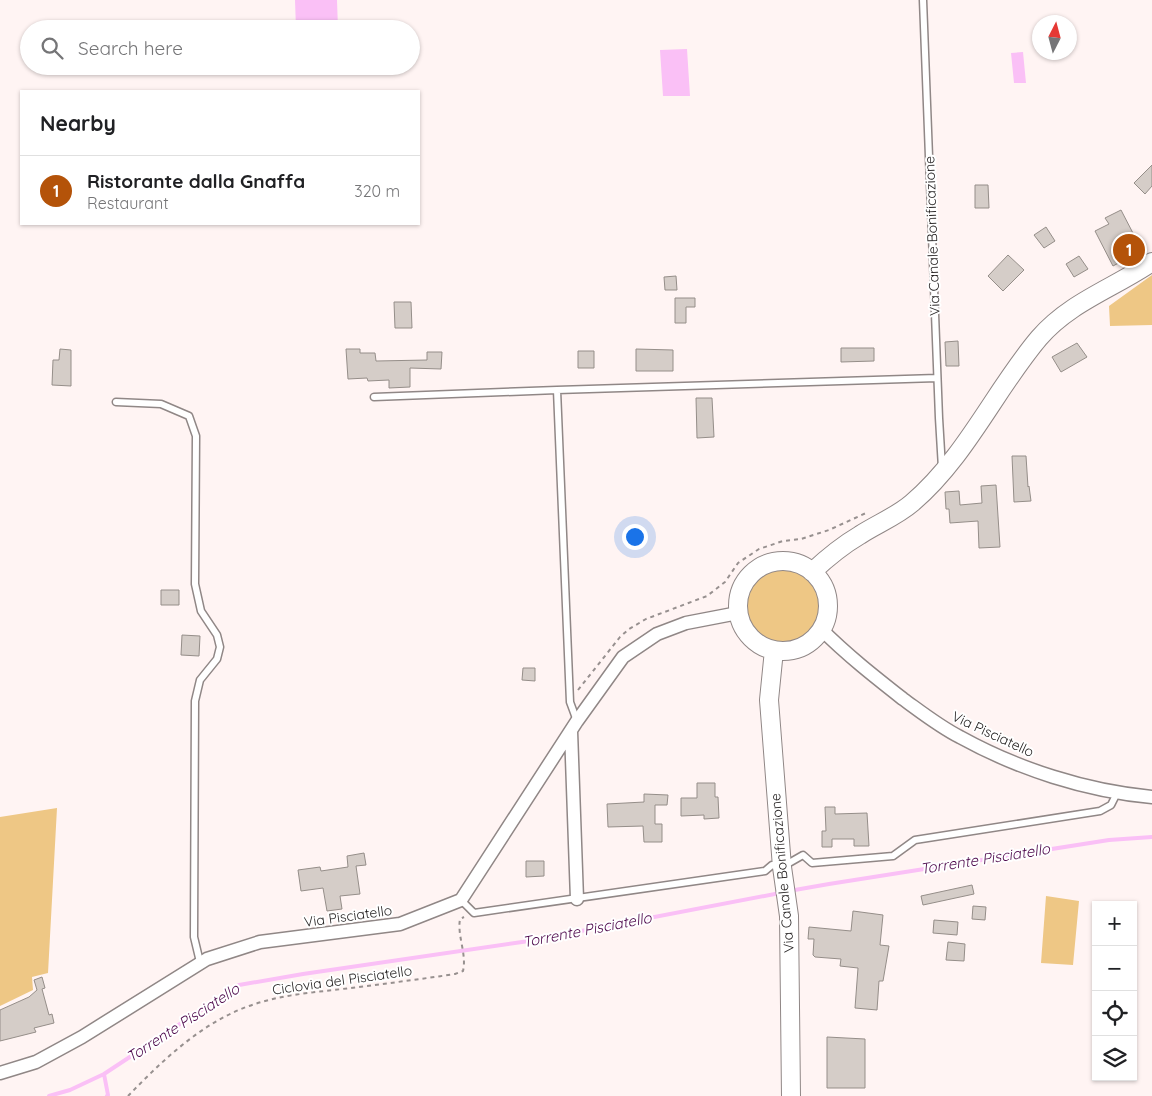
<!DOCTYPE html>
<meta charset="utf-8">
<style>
:root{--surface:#fff;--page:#f2f2f2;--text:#202124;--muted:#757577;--line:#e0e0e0;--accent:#b45309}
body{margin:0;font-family:Quicksand,sans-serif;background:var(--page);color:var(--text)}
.controls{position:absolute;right:15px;bottom:15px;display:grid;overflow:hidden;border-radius:0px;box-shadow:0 1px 4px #0004}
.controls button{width:45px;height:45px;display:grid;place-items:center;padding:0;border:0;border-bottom:1px solid var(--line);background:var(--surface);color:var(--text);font:25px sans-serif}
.compass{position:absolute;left:1032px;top:15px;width:45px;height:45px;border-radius:50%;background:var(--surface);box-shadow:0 1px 4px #0004;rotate:6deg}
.you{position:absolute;left:634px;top:536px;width:18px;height:18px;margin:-12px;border:4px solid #fff;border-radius:50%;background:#1a73e8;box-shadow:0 0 0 8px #1a73e833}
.badge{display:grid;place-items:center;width:32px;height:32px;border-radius:50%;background:var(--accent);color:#fff;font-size:16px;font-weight:700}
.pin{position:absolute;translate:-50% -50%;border:2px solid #fff;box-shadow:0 1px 5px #0006}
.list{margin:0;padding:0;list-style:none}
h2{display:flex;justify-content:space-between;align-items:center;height:65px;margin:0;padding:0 20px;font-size:21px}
h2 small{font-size:16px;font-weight:400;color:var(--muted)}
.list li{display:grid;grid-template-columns:32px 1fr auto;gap:15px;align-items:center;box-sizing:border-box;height:70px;padding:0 20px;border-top:1px solid var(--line)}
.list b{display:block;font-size:19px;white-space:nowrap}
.list p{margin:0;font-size:16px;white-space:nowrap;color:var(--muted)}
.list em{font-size:16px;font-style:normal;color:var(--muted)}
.icon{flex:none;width:28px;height:28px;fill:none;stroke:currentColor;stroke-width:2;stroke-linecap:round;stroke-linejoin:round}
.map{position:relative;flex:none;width:1152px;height:1096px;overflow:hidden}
.search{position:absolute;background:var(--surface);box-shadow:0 1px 4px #0004;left:20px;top:20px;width:400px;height:55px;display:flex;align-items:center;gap:12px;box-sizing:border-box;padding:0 18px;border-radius:28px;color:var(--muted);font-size:19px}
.panel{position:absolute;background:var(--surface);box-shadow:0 1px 4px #0004;left:20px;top:90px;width:400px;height:135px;border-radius:0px}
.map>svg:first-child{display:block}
.green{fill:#eec785}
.water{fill:#fac0f6}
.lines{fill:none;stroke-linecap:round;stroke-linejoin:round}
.stream{stroke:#fac0f6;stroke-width:4}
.building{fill:#d5cdc8;stroke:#958e89}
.lane-casing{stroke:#908786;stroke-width:9}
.street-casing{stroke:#908786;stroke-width:15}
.secondary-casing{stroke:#908786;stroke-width:20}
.path{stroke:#97908f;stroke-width:2;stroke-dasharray:4 4;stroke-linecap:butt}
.lane{stroke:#fff;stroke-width:6}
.street{stroke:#fff;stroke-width:12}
.secondary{stroke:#fff;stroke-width:18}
.labels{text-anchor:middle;stroke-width:4;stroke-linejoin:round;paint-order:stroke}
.street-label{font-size:14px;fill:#221f1f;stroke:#fff}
.water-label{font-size:15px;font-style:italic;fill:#4d094c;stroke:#fff}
</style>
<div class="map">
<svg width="1152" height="1096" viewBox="0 0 1152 1096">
<rect width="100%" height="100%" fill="#fff4f3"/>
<!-- green -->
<path class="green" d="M 1152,275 L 1152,325 L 1110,326 L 1109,306 Z
M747 606a36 36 0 1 1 72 0a36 36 0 1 1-72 0Z
M 57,808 L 48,973 L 32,977 L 33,990 L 0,1006 L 0,817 Z
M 1046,896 L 1079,901 L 1073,965 L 1041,963 Z"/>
<!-- water -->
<path class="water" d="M 295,0 L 337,0 L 338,29 L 296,29 Z
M 687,49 L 690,96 L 663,96 L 660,50 Z
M 1023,52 L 1026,83 L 1014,83 L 1011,53 Z"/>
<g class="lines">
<!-- stream -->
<path class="stream" d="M 789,891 L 829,884 L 1109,840 L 1152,837
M 104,1074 L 108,1095 L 107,1096
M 49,1096 L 70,1090 L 104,1074 L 239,985 L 303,974 L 529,941 L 780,893"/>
</g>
<!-- building -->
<path class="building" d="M 1152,165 L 1152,186 L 1145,194 L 1134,183 Z
M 975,185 L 988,185 L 989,208 L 975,208 Z
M 1121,210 L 1135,237 L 1128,241 L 1135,254 L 1113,266 L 1095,231 L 1109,224 L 1105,218 Z
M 1046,227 L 1055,241 L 1044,248 L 1034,235 Z
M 1008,255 L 1024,270 L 1003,291 L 988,276 Z
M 1079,256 L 1088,269 L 1074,277 L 1066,264 Z
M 676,276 L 677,290 L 665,290 L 664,277 Z
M 675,298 L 695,298 L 695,307 L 686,307 L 686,323 L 675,323 Z
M 394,302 L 411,302 L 412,328 L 395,328 Z
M 958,341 L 959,366 L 946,366 L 945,342 Z
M 1077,343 L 1087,357 L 1061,372 L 1052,357 Z
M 841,348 L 874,348 L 874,361 L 841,362 Z
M 60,349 L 71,350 L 71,386 L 52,385 L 53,360 L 59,360 Z
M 346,349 L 360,349 L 360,353 L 375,353 L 376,361 L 427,360 L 427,352 L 442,352 L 441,369 L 410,368 L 410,387 L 389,388 L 389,380 L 368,381 L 367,378 L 348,379 Z
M 636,349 L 673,350 L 673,371 L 636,371 Z
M 578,351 L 594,351 L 594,368 L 578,368 Z
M 696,398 L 712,398 L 714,437 L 697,438 Z
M 1012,456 L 1026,456 L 1028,487 L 1029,486 L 1031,501 L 1014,502 Z
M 996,485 L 1000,547 L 979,548 L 978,521 L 950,523 L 949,509 L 946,509 L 945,492 L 959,491 L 960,505 L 982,503 L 981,486 Z
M 161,590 L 179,590 L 179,605 L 161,605 Z
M 182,635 L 200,636 L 199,656 L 181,655 Z
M 523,668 L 535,668 L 535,681 L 522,680 Z
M 697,783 L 715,783 L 715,797 L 718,797 L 719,818 L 704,819 L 704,815 L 681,816 L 681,798 L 697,798 Z
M 644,794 L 668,795 L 667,805 L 655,805 L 655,824 L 662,824 L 662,842 L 644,842 L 643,826 L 608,827 L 607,804 L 644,802 Z
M 825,807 L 835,807 L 835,814 L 867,813 L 869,846 L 854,846 L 854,839 L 832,839 L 832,847 L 822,847 L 822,831 L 826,831 Z
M 364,853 L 366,865 L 356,866 L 360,894 L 340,896 L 342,909 L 327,911 L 323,888 L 301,891 L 298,870 L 320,867 L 321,871 L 348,867 L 347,856 Z
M 526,861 L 544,861 L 544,876 L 526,877 Z
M 972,885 L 974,894 L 923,905 L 921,896 Z
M 973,906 L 986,907 L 985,920 L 972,919 Z
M 853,911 L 883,915 L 880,945 L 889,946 L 883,981 L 879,981 L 877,1010 L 855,1008 L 858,968 L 840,966 L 841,959 L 815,957 L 813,955 L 814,939 L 808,939 L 809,927 L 851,931 Z
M 934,920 L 958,922 L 957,935 L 933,933 Z
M 948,942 L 965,944 L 964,961 L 946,960 Z
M 42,977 L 45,988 L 42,989 L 49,1015 L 52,1014 L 54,1023 L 34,1028 L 36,1032 L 0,1041 L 0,1010 L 29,997 L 37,990 L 34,980 Z
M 827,1037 L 865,1039 L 865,1088 L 827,1088 Z"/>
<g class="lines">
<defs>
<path id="lane" d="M 923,0 L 939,418 L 942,468
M 557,390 L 937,378
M 374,397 L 557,390 L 570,702 L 577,721
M 116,402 L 161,404 L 189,416 L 196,436 L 195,584 L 201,611 L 217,635 L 220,647 L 217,659 L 200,680 L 195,701 L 194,937 L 200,962
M 461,900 L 474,913 L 765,871 L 772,865 L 782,867 L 803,855 L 812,863 L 893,856 L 915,840 L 1100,811 L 1111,805 L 1117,793"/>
<path id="street" d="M 821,629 C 847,655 875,677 903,699 C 921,712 940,727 960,737 C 1018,769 1086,791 1152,797
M 571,731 L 577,899
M 0,1073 L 36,1062 L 82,1037 L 207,959 L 260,942 L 400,924 L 461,900 L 577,721 L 623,657 L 657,634 L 686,623 L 738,613"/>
<path id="secondary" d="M738 606a45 45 0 1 1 90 0a45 45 0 1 1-90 0Z
M 812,572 C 827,558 843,545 860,535 C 877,524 897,516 912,503 C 966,457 995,390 1039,338 C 1070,302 1114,288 1152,262
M 774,650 L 769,700 L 782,867 L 789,916 L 791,1096"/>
</defs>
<!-- lane casing -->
<use href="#lane" class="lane-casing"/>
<!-- street casing -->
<use href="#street" class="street-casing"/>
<!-- secondary casing -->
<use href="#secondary" class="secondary-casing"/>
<!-- path -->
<path class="path" d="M 578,690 L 620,637 L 629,629 L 646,619 L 707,596 L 725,582 L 738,563 L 759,549 L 783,541 L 801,539 L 829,530 L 866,513
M 128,1096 C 162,1061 201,1023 249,1006 C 277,996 305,993 334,990 C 375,985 415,980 455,974 L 463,971 C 467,954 457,936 460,919 L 464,917"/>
<!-- lane -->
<use href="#lane" class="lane"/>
<!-- street -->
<use href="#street" class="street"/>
<!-- secondary -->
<use href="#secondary" class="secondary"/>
</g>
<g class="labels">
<!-- street labels -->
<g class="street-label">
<text transform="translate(932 236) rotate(-92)" y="5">Via Canale Bonificazione</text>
<text transform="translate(993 734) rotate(25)" y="5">Via Pisciatello</text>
<text transform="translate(782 873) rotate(-95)" y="5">Via Canale Bonificazione</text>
<text transform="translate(348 916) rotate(-8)" y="5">Via Pisciatello</text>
<text transform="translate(342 980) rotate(-8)" y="5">Ciclovia del Pisciatello</text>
</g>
<!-- water labels -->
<g class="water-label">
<text transform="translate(985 859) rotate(-9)" y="5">Torrente Pisciatello</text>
<text transform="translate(587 930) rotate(-11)" y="5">Torrente Pisciatello</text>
<text transform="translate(183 1023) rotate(-33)" y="5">Torrente Pisciatello</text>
</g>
</g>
</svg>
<div class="controls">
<button>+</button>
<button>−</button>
<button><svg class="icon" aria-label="locate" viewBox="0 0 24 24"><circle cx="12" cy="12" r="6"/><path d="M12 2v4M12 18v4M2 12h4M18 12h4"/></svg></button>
<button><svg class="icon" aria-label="layers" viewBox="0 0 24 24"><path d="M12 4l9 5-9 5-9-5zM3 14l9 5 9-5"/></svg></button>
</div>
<svg class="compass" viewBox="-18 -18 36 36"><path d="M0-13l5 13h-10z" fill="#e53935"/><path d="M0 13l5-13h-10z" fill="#757577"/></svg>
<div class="you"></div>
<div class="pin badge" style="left:1129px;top:250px">1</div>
<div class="search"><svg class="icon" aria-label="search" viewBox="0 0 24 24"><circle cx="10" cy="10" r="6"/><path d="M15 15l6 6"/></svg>Search here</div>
<section class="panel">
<h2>Nearby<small></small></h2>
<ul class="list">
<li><span class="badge">1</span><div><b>Ristorante dalla Gnaffa</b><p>Restaurant</p></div><em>320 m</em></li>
</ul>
</section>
</div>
